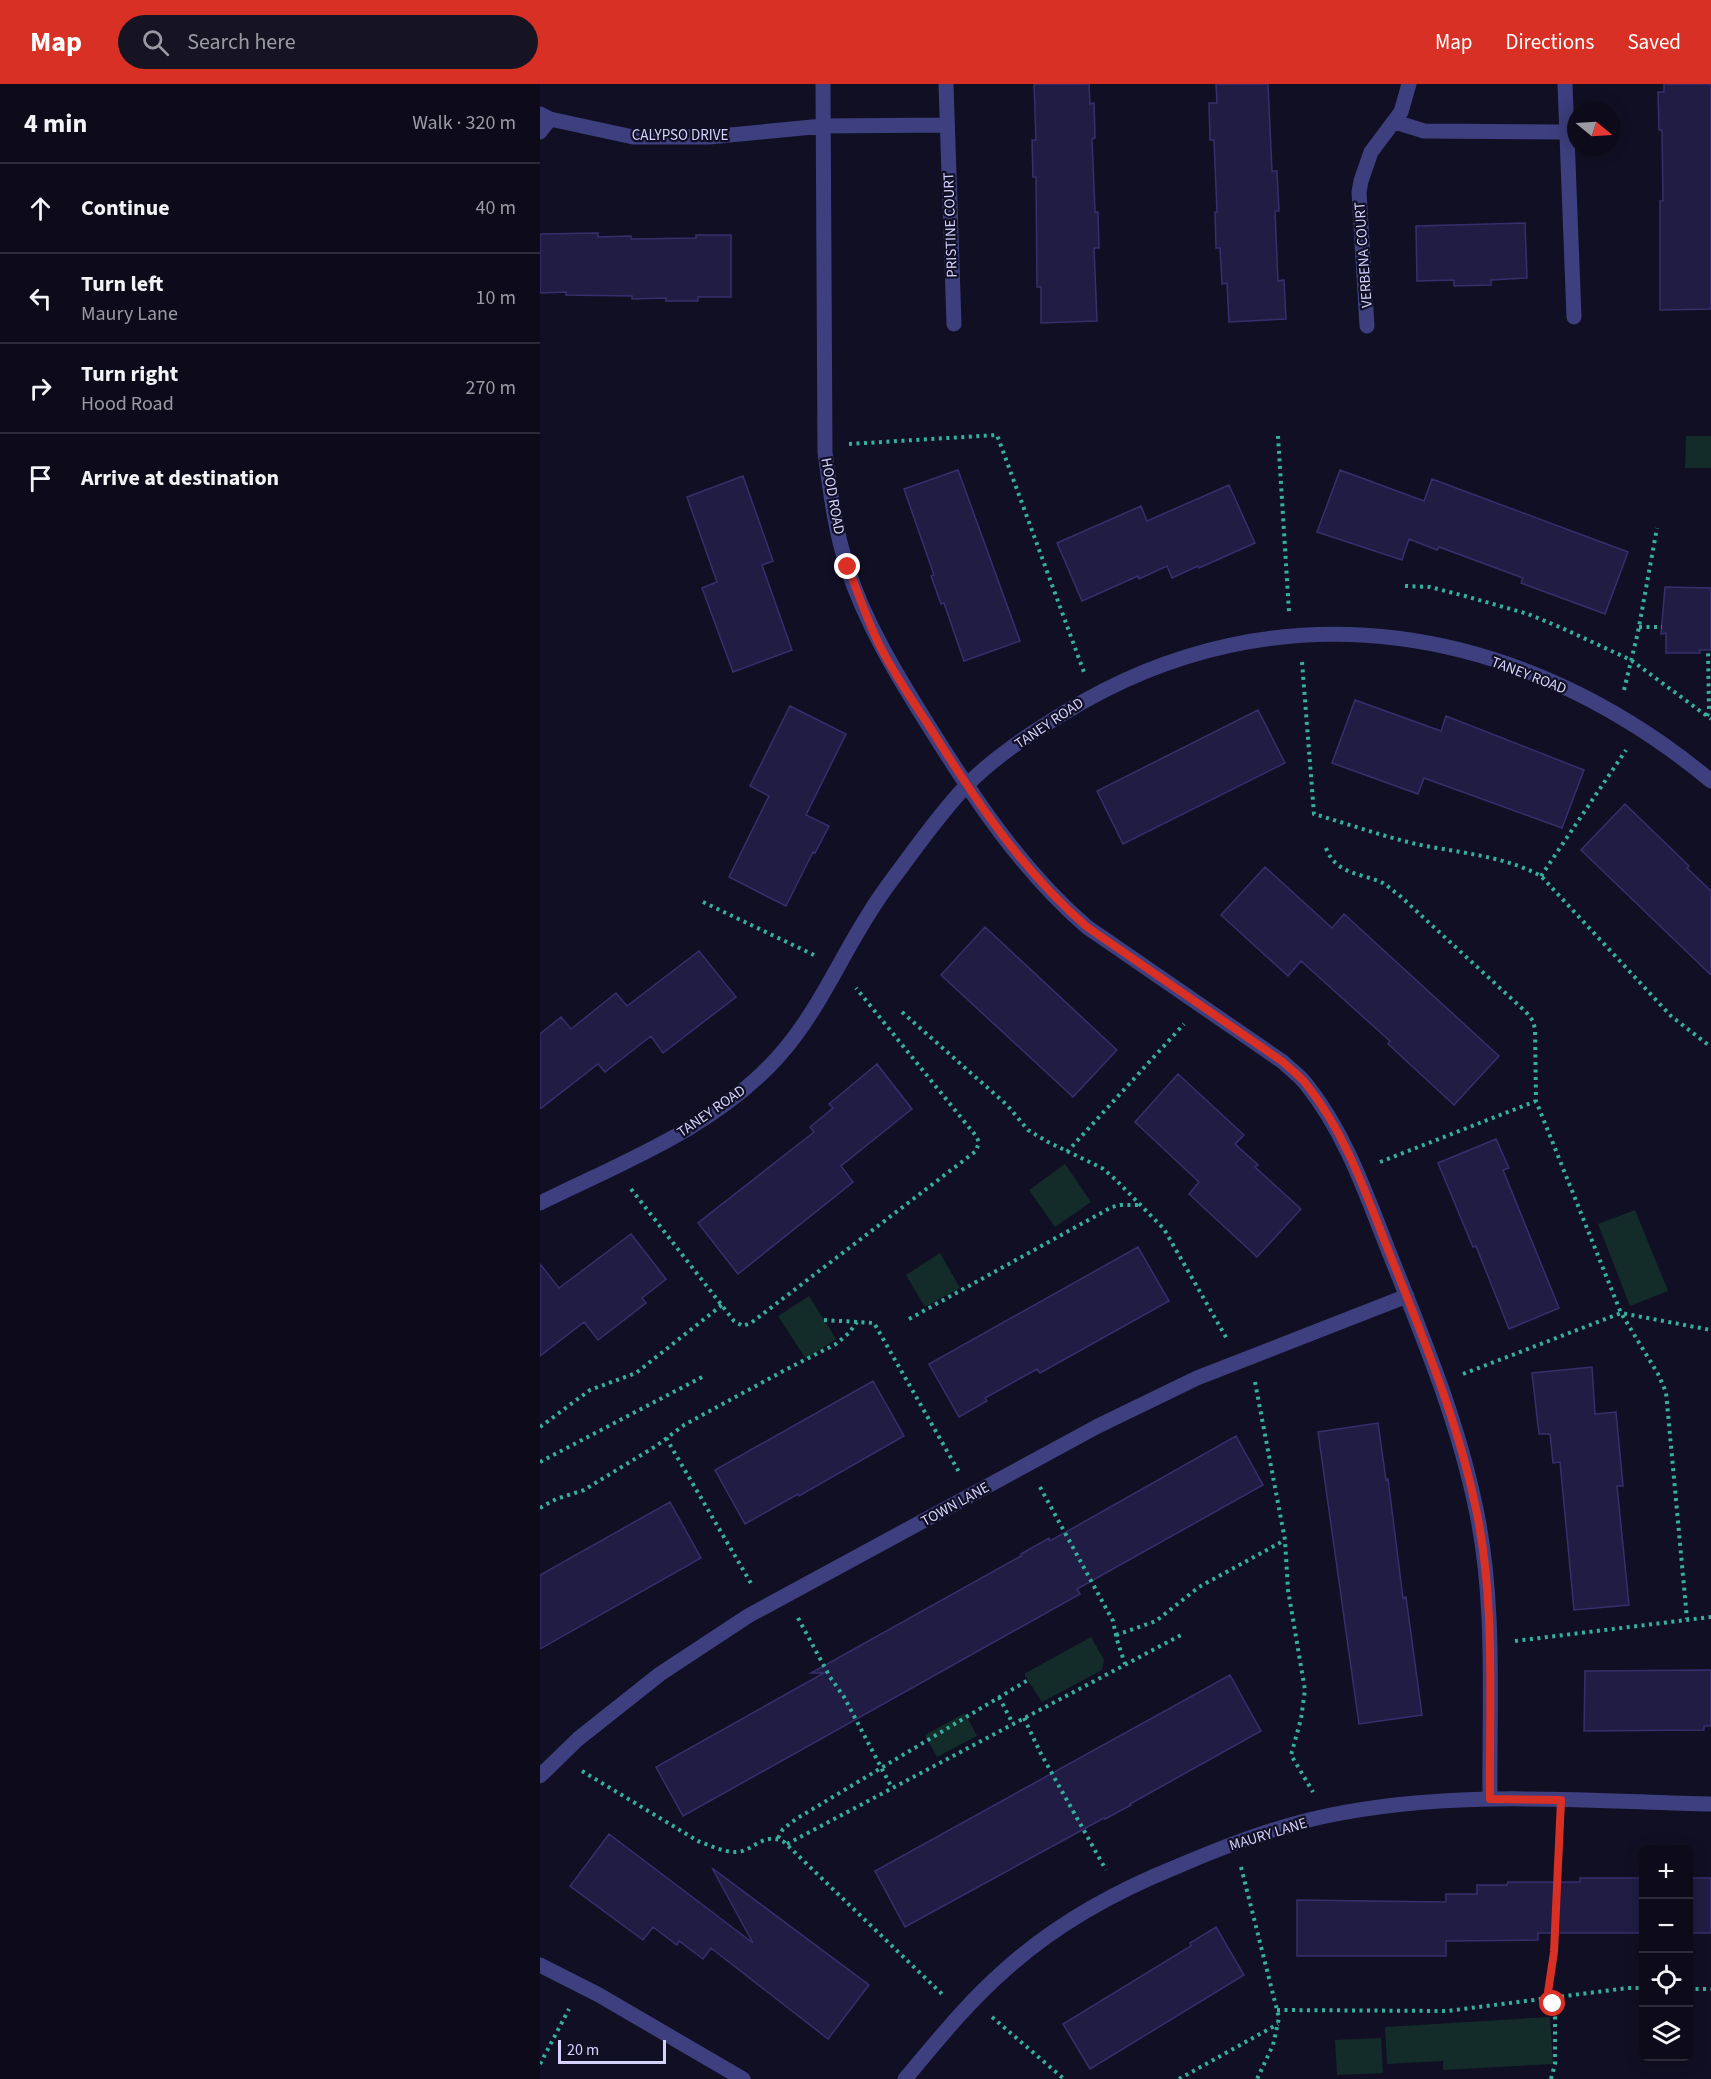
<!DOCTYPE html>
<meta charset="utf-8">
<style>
:root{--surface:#0d0b1a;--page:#161423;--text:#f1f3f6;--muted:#9a9ba2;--line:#2d2b39;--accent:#d93025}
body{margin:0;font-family:"Source Sans 3",sans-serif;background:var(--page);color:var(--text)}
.controls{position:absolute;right:18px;bottom:18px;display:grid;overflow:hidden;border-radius:9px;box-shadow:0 3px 15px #0003}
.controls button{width:54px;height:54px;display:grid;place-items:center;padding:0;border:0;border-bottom:2px solid var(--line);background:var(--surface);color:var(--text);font:30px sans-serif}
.compass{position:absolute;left:1027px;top:18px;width:54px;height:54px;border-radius:50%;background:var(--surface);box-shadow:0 3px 15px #0003;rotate:108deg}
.scale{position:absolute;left:18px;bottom:15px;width:108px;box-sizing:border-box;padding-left:6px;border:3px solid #d5d3fd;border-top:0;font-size:16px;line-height:21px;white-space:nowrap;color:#d5d3fd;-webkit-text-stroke:4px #110f23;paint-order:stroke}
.stop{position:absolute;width:18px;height:18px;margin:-14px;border:4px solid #d93025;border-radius:50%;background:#fff}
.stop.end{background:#d93025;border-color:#fff;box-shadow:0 2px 6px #0008}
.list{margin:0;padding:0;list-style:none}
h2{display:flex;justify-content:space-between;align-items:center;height:78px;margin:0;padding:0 24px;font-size:26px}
h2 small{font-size:20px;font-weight:400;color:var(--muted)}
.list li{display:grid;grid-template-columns:39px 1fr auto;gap:18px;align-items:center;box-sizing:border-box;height:90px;padding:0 24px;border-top:2px solid var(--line)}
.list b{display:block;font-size:22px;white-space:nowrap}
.list p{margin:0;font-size:20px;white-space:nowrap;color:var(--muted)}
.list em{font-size:20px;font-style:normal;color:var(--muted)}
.icon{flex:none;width:33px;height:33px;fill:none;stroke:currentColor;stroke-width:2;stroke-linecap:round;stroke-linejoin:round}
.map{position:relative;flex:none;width:1171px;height:1995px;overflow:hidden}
header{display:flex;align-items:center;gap:36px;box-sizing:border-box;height:84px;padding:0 30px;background:var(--accent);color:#fff}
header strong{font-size:28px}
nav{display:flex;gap:33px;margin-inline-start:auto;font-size:21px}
.search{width:420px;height:54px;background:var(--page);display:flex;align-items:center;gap:15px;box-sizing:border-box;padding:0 21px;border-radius:33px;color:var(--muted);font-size:22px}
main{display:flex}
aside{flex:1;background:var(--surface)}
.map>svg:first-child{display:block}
.green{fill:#132c2a}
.building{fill:#211c43;stroke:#372f6d;stroke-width:1.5}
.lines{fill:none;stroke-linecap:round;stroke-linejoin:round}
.path{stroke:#35af9f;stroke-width:4;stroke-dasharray:3 4.5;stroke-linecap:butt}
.minor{stroke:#3d3f7f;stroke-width:15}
.route{stroke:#d93025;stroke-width:8}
.labels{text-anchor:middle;stroke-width:4.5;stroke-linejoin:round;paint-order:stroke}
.street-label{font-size:15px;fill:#d5d3fd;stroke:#110f23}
</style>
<header>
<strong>Map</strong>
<div class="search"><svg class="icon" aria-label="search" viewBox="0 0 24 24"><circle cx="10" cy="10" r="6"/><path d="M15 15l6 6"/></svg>Search here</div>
<nav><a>Map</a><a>Directions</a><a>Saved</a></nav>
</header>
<main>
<aside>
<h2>4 min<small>Walk · 320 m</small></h2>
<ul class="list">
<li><svg class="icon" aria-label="ahead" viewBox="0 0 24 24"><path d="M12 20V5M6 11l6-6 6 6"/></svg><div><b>Continue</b></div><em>40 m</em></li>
<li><svg class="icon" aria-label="left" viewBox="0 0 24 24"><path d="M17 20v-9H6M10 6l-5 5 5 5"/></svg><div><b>Turn left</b><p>Maury Lane</p></div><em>10 m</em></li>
<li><svg class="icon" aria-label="right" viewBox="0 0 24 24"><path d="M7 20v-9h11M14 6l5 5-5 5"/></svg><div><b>Turn right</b><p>Hood Road</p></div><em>270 m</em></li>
<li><svg class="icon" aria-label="arrive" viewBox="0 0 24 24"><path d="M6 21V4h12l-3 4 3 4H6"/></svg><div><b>Arrive at destination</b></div></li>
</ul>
</aside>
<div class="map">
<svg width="1171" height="1995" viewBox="0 0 1171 1995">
<rect width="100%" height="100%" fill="#110f23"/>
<!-- green -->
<path class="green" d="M 1146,352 L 1171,352 L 1171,384 L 1145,384 Z
M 525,1080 L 551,1118 L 515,1143 L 489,1106 Z
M 1095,1126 L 1128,1207 L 1090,1222 L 1058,1140 Z
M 400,1169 L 420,1204 L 385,1223 L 366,1191 Z
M 269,1212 L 296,1255 L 266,1275 L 238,1232 Z
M 551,1553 L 564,1576 L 562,1586 L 502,1618 L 484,1590 Z
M 425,1629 L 437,1652 L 397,1673 L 385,1651 Z
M 1010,1933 L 1013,1980 L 903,1986 L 903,1977 L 847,1980 L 845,1943 Z
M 841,1954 L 843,1989 L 797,1991 L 795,1956 Z"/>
<!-- building -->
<path class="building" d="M 494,0 L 549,0 L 550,20 L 554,19 L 555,54 L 552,55 L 555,128 L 558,128 L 559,164 L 554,164 L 557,237 L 501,239 L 501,203 L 497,203 L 496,93 L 493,93 L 492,56 L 496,56 Z
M 676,0 L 728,0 L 732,87 L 737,87 L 739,127 L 735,127 L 738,197 L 744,196 L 746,235 L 689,238 L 687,199 L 682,200 L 680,164 L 676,164 L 675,128 L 677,128 L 674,56 L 670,56 L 669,19 L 677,19 Z
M 1124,0 L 1171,0 L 1171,225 L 1120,226 L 1120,117 L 1123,117 L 1122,46 L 1119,46 L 1118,8 L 1124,8 Z
M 985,139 L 987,194 L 951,196 L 951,201 L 914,202 L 914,196 L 877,197 L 876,142 Z
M 58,149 L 58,153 L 91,152 L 91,155 L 156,154 L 156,151 L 191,151 L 191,213 L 158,213 L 158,217 L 126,217 L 126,214 L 92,215 L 92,212 L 26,211 L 26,208 L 0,209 L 0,150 Z
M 418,386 L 480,557 L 424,577 L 404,519 L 401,520 L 391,492 L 394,491 L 364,405 Z
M 800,386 L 884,417 L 892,395 L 1088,468 L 1065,530 L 981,499 L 983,494 L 899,463 L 897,466 L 869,455 L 862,476 L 777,448 Z
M 203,392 L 233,477 L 222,481 L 252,566 L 193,588 L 162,504 L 177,498 L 147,413 Z
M 689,401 L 715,459 L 659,484 L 658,482 L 632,494 L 627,482 L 599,495 L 598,492 L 542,517 L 517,459 L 601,422 L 607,437 Z
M 1125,503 L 1171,504 L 1171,566 L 1159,566 L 1160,569 L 1126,569 L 1126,549 L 1121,550 Z
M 815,616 L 901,647 L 906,632 L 1044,686 L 1022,744 L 884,694 L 878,710 L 792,679 Z
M 250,622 L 306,650 L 266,731 L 289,742 L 275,769 L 273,768 L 246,822 L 189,793 L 229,712 L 210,702 Z
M 718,626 L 745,679 L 583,760 L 557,707 Z
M 1085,720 L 1149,782 L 1147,784 L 1171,807 L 1171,891 L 1041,766 Z
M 725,783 L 792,844 L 804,830 L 959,972 L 914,1021 L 848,960 L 850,957 L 761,877 L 748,892 L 681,831 Z
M 445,843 L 577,966 L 533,1013 L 401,891 Z
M 159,867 L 196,913 L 123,969 L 111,952 L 65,988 L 58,980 L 0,1025 L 0,950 L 21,933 L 31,945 L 76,909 L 87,922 Z
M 337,980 L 372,1025 L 301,1082 L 313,1098 L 198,1190 L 158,1139 L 274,1048 L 270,1043 L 293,1024 L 289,1020 Z
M 638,990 L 704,1051 L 695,1060 L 718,1081 L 715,1083 L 761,1125 L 717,1173 L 649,1110 L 659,1098 L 595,1038 Z
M 956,1055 L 969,1084 L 963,1086 L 1019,1224 L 969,1245 L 936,1162 L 933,1163 L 898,1079 Z
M 91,1150 L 126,1195 L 102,1214 L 106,1219 L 58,1256 L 44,1238 L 0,1272 L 0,1180 L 19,1204 Z
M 598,1163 L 629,1217 L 500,1289 L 497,1285 L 445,1314 L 447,1317 L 419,1333 L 389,1280 Z
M 1052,1283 L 1055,1330 L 1076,1328 L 1083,1402 L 1077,1402 L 1089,1521 L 1034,1526 L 1020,1378 L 1013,1379 L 1010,1350 L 999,1350 L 992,1289 Z
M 333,1297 L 364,1352 L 259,1412 L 258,1410 L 205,1440 L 175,1386 Z
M 838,1339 L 846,1396 L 848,1395 L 863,1514 L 866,1513 L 882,1631 L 819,1640 L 778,1348 Z
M 696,1352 L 723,1401 L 537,1505 L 540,1510 L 143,1732 L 116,1683 L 284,1589 L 271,1589 L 481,1472 L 481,1470 L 509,1454 L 510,1457 Z
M 130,1418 L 161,1474 L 0,1565 L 0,1491 Z
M 1171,1586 L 1171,1642 L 1164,1642 L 1164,1646 L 1044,1647 L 1045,1587 Z
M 690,1591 L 721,1647 L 590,1720 L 591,1721 L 565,1735 L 564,1734 L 365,1843 L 335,1787 Z
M 69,1750 L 213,1859 L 172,1784 L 329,1901 L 288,1955 L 171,1864 L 163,1875 L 139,1857 L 137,1861 L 113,1843 L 103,1856 L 30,1802 Z
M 1040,1794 L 1104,1794 L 1104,1849 L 998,1849 L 998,1856 L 906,1857 L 906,1872 L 757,1872 L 757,1816 L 906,1818 L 906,1810 L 937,1810 L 937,1801 L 967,1801 L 968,1798 L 1040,1798 Z
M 1149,1794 L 1171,1794 L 1171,1849 L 1149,1849 Z
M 676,1843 L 704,1891 L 550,1985 L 523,1940 L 651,1862 L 650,1859 Z"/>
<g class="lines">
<!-- path -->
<path class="path" d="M 738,352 L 749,528
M 309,360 L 457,351 L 545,591
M 865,502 L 890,503 L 925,512 L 988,530 L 1022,544 L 1091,576 L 1171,635
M 1099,543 L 1122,543
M 762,578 L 774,730 C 808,740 842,752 876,760 C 918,769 962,771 1001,792 L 1131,932 L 1171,963
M 1084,606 L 1098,548 L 1117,444
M 1167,632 L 1169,627 L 1168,566
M 786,764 C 796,791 822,789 843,799 C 848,802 853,807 859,811 L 986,928 L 993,937 L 995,945 L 996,1017 L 1081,1229 L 1118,1290 L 1126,1308 L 1147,1535
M 1001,792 L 1086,666
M 163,818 L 276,872
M 362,928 L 467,1021 L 488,1046 L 508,1058 L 562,1084 L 575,1095 L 624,1145 L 687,1255
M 527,1068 L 644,940
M 840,1078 L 996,1017
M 91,1105 L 194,1237 L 203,1242 L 211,1239 L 436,1067 L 439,1058 L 436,1052 L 316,904
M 369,1235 L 572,1123 L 580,1121 L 600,1121
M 284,1236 L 334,1239 L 419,1388
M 923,1290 L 1081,1229 L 1171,1246
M 715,1298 L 745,1456 L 748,1506 L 765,1606 L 761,1635 L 751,1671 L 773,1708
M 0,1343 L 50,1306 L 96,1289 L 182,1221
M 126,1354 L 212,1501
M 0,1378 L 164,1292
M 500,1403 L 573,1537 L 577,1556 L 585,1580
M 0,1424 L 16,1415 L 44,1406 L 116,1362 L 144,1341 L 247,1285 L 296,1260 L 309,1249 L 317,1238
M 258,1534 L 290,1593 L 304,1613 L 352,1704
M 576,1551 L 616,1537 L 659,1503 L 745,1456
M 975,1557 L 1171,1533
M 459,1613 L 473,1640
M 484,1634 L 500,1668 L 566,1786
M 42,1687 L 158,1757 C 169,1761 183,1768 195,1768 C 214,1768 222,1747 244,1758 L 403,1911
M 238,1754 L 243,1745 L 256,1735 L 488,1596
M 247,1760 L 643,1550
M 701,1783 L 739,1934 L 733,1961 L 717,1995
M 1148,1905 L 1171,1905
M 737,1926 L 907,1927 L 1088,1904 L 1104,1904
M 452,1933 L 524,1995
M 0,1980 L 29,1925
M 639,1995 L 738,1940
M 1011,1995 L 1015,1980 L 1015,1933 L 1013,1920 L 1009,1908 L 1014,1868 L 1020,1741"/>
<!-- minor -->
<path class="minor" d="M 283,0 L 285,368 C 290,406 295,446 307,483 C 326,541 358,593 390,644 C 435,716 483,788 547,843 L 743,978 C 750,985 760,992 766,1000 C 804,1047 825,1107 847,1163 C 881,1249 917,1333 936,1425 C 956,1519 949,1619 950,1715
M 406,0 L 414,240
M 1025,0 L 1034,233
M 0,30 L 10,35 L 93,53 L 169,53 L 283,42 L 407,41
M 855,38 L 884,47 L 1027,48
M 0,48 L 10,35
M 827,242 L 819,108 L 821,97 L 831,68 L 861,28 L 869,0
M 0,1119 C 83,1078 174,1044 238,973 C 277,930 299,876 330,828 C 340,811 352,796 363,781 C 383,754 403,726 426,702 C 454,673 490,650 524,629 C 740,496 982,540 1171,697
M 0,1692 L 38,1655 L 120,1590 L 208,1532 L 558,1342 L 657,1294 L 867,1212
M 0,1881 L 59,1911 L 203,1995
M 365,1995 C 397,1957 428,1918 466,1885 C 516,1840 574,1808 636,1783 C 685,1762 734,1743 786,1732 C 912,1705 1044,1717 1171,1720"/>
</g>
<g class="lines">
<!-- route -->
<path class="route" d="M 308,483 C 317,507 326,532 337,556 C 351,586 371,614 389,642 C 434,714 482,787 547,843 L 743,978 C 750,985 760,992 766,1000 C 804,1047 825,1107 847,1163 C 881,1249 917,1333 936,1425 C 956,1519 949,1619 950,1715 L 1021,1716 L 1014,1868 L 1008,1908 L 1013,1920"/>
</g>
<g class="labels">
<!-- street labels -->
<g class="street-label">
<text x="140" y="56">CALYPSO DRIVE</text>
<text transform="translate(410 141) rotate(-92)" y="5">PRISTINE COURT</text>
<text transform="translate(823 171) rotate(-94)" y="5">VERBENA COURT</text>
<text transform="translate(293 412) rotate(80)" y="5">HOOD ROAD</text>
<text transform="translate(989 591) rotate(21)" y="5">TANEY ROAD</text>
<text transform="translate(509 639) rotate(-34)" y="5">TANEY ROAD</text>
<text transform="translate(171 1027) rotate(-35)" y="5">TANEY ROAD</text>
<text transform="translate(415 1420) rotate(-29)" y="5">TOWN LANE</text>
<text transform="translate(728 1750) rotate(-17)" y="5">MAURY LANE</text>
</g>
</g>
</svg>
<div class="controls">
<button>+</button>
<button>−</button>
<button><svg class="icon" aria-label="locate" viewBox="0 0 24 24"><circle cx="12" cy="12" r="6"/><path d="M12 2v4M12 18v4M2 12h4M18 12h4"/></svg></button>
<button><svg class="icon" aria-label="layers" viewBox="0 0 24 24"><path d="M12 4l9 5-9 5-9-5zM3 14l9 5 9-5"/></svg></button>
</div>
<svg class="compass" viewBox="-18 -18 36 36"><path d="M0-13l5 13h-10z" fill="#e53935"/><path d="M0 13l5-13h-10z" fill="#9a9ba2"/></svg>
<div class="scale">20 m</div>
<div class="stop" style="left:1013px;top:1920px"></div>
<div class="stop end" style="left:308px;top:483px"></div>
</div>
</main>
